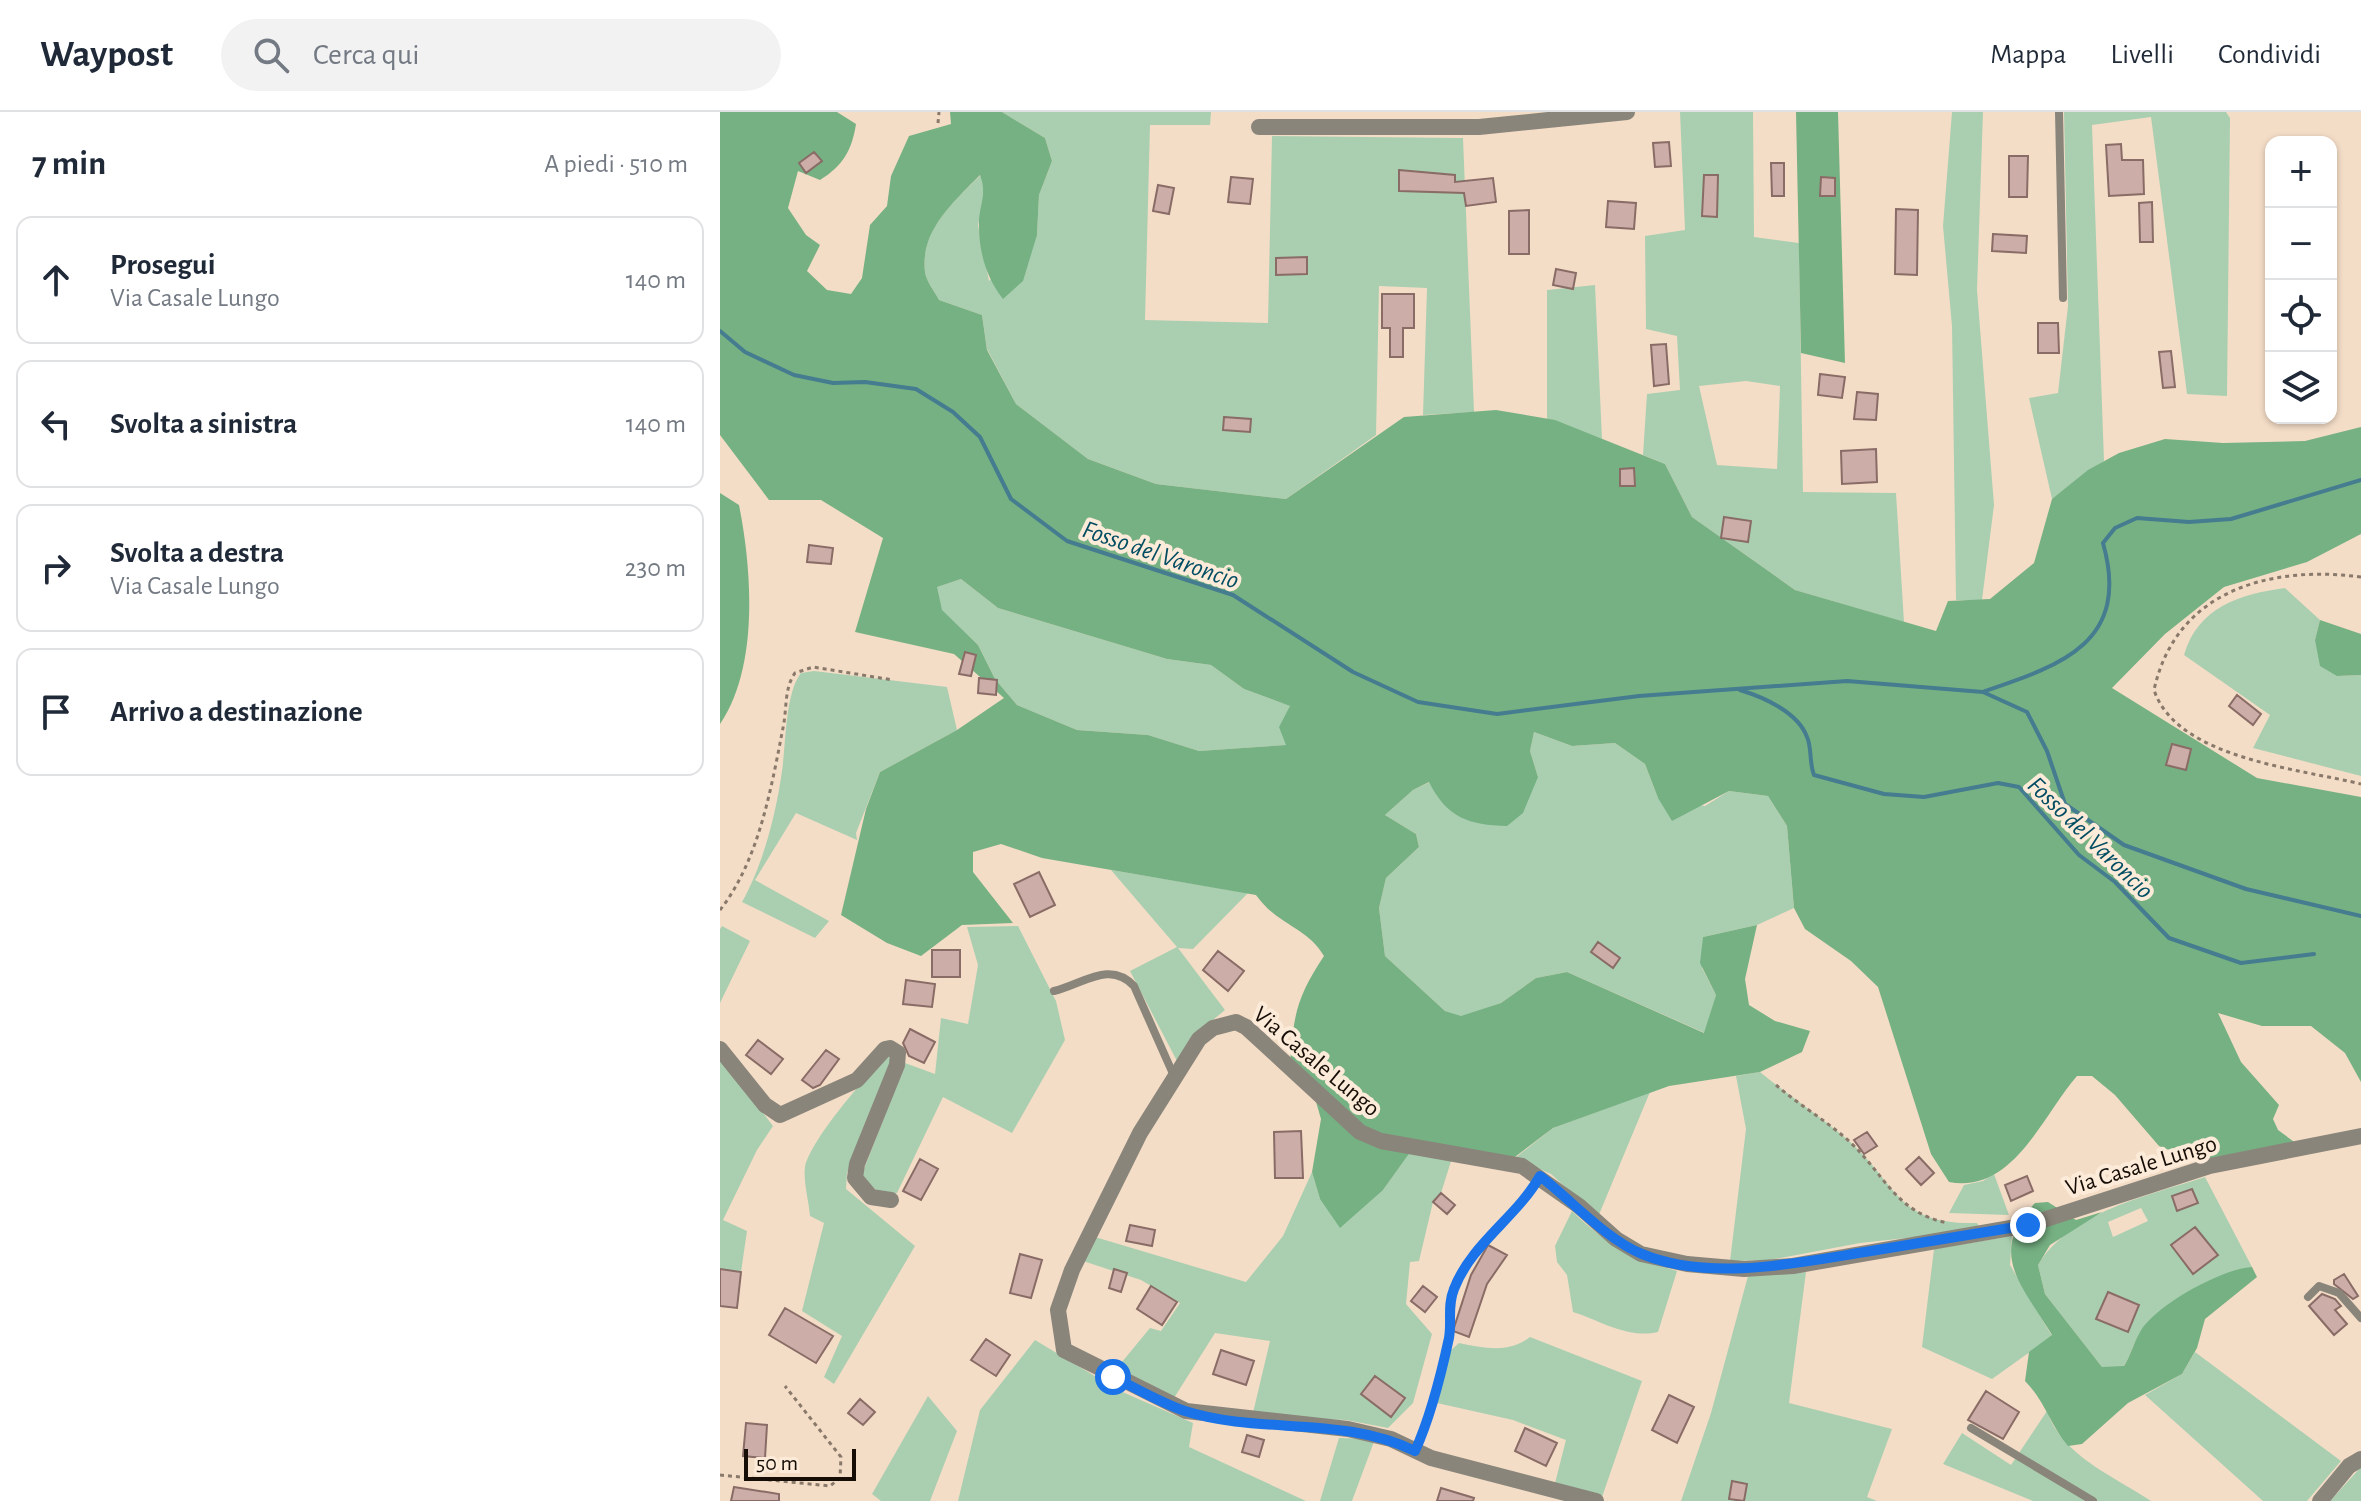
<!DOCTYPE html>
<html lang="it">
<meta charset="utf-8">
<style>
:root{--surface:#fff;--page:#f2f2f3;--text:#1f2937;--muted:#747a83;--line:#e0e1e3}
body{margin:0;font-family:"Alegreya Sans",sans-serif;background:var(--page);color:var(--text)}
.controls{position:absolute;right:24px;top:24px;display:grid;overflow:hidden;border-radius:16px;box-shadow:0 2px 6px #0004}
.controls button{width:72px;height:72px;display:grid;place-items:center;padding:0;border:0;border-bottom:2px solid var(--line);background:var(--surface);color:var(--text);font:40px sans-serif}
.scale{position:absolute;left:24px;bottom:20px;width:112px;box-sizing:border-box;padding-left:8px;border:4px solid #150d06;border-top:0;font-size:22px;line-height:28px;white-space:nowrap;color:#150d06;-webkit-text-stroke:6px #fdebd9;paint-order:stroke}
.stop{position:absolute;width:24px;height:24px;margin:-18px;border:6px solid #1a73e8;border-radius:50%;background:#fff}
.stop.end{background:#1a73e8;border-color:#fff;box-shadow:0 2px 8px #0008}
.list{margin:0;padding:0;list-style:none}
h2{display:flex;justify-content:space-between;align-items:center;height:104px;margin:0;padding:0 32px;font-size:34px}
h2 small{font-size:26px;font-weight:400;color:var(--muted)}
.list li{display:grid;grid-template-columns:52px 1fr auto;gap:24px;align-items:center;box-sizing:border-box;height:128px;margin:0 16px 16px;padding:0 16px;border:2px solid var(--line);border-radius:16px}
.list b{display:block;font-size:30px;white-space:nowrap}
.list p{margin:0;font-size:26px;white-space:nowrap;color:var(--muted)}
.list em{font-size:26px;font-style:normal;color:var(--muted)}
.icon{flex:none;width:44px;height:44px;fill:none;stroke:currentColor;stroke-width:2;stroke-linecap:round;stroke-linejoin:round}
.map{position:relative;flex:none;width:1641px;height:1389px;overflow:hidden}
header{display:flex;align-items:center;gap:48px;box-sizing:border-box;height:112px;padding:0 40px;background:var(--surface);border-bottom:2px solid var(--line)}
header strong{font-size:38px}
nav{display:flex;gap:44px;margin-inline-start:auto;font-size:28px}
.search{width:560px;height:72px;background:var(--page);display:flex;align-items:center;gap:20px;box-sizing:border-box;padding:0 28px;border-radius:44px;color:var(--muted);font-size:30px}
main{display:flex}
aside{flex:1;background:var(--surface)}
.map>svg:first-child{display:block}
.green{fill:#aacfb0;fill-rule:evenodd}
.forest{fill:#76b183;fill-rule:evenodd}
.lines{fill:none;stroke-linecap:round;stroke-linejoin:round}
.stream{stroke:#457c8f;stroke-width:4}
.building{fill:#cdada7;stroke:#896c66;stroke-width:2}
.path{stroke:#89796a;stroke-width:3;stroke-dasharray:4 4;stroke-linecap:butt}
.lane{stroke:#8a857a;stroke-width:8}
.street{stroke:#8a857a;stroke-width:16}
.route{stroke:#1a73e8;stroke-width:10}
.labels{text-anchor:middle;stroke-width:8;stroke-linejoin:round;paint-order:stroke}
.street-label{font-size:24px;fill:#150d06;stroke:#fdebd9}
.water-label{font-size:26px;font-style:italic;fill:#034d63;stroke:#fdebd9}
</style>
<header>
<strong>Waypost</strong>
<div class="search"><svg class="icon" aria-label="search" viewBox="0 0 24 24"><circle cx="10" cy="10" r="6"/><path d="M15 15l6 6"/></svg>Cerca qui</div>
<nav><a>Mappa</a><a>Livelli</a><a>Condividi</a></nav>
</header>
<main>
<aside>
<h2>7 min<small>A piedi · 510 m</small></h2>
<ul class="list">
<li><svg class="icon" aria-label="ahead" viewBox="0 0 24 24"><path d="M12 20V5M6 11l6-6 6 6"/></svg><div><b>Prosegui</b><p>Via Casale Lungo</p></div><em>140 m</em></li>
<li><svg class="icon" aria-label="left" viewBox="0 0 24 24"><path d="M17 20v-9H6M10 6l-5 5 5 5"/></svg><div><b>Svolta a sinistra</b></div><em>140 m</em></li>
<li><svg class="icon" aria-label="right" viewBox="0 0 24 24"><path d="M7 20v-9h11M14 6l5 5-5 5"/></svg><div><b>Svolta a destra</b><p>Via Casale Lungo</p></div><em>230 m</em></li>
<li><svg class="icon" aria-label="arrive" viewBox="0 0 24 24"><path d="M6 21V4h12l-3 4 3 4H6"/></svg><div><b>Arrivo a destinazione</b></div></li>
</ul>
</aside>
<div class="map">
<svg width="1641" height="1389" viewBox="0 0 1641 1389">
<rect width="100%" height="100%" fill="#f4ddc7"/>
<!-- green -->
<path class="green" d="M 282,0 L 491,0 L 490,13 L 430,13 L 425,208 L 548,211 L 552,24 L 743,26 L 754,300 L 703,303 L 707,176 L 659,174 L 656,323 L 566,387 L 436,372 L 368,347 L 296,292 L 267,237 L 262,203 L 219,188 C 215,180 206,169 205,160 C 200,118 234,89 261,63 L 266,78 L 258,113 L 269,169 L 317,123 L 319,83 L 332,49 L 325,26 Z
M 960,0 L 1033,0 L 1034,125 L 1079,131 L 1083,380 L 1176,381 L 1184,510 L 1075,478 L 972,405 L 945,352 L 923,343 L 927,282 L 960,278 L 957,224 L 926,217 L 925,124 L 965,118 ZM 1026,269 L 1060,274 L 1057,357 L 997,353 L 979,274 Z
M 1232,0 L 1263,0 L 1257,178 L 1274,393 L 1262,488 L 1236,488 L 1232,214 L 1223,114 Z
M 1344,0 L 1506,0 L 1510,6 L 1507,284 L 1467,282 L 1431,5 L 1372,13 L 1384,349 L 1332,387 L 1309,286 L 1338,281 L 1348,194 Z
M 875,173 L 882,327 L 827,307 L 827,178 Z
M 241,467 L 278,496 L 447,547 L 491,553 L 524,577 L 571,594 L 566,633 L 479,639 L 428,623 L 357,618 L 297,593 L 275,567 L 258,533 L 221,498 L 216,475 Z
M 1565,476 L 1600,508 L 1595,528 L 1617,564 L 1641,563 L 1641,664 L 1533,636 L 1550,603 L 1464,543 C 1478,495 1520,482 1565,476 Z
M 94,559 L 227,575 L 237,618 L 160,660 L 136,721 L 137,728 L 76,701 L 35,768 L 109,809 L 95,826 L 22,790 C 43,753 56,702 62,659 C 66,633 65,581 81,561 Z
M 814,620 L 852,634 L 895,631 L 925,652 L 938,686 L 985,694 L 1009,679 L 1048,684 L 1067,714 L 1074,796 L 1037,813 L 983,825 L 982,856 L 996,883 L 985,921 L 847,860 L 816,866 L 781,891 L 741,905 L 725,899 L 665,844 L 659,796 L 666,766 L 699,735 L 696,722 L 665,703 L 693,678 L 710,670 L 818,665 L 810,639 Z
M 391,758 L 528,781 L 473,837 L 458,836 L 505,898 L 470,927 L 457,949 L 410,859 L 457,835 Z
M 2,814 L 30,829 L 0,891 L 0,817 Z
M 298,814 L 336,889 L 345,928 L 292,1021 L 223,985 L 177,1081 C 157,1083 153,1077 142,1062 L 185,951 L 215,962 L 221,906 L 248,912 L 258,853 L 247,815 Z
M 169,941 L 172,953 L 127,1061 L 126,1077 L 195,1134 L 114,1272 L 104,1265 L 122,1224 L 82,1199 L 104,1111 L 90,1104 C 89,1090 83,1069 85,1055 C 91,1027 147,963 169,941 Z
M 0,944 L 53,1014 L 37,1038 L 3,1108 L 27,1119 L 21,1160 L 0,1157 Z
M 1040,960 C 1069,984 1101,1005 1129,1029 C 1179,1074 1176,1113 1257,1111 L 1261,1118 L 1140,1131 L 1050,1148 L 1010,1149 L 1026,1017 L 1016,964 Z
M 930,980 L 878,1105 L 831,1062 L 795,1046 L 833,1016 Z
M 693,1035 L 733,1043 L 721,1081 L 713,1090 L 699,1149 L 690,1150 L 686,1192 L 712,1222 L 693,1291 L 668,1316 L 626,1308 L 532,1305 L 550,1229 L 495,1221 L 454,1286 L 397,1256 L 430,1216 L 441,1219 L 460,1191 L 421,1168 L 363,1149 L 375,1125 L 526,1170 L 563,1124 L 592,1060 L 600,1087 L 663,1078 Z
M 1274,1062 L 1289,1103 L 1229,1101 L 1244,1073 L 1263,1069 Z
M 1485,1065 L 1532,1155 C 1511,1156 1431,1203 1420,1221 C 1413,1231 1411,1244 1403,1255 L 1382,1255 L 1325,1182 L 1318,1153 C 1351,1099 1428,1084 1485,1065 ZM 1421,1096 L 1428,1109 L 1393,1125 L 1388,1110 Z
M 852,1099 C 885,1132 912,1145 957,1159 L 938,1220 C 908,1227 881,1209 853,1200 L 847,1163 L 837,1150 L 835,1134 Z
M 1292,1124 L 1290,1153 L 1332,1224 L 1272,1267 L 1202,1235 L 1214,1137 Z
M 1086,1160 L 1069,1291 L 1172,1317 L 1147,1385 L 1157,1389 L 961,1389 L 991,1301 L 1028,1164 Z
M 810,1225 L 922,1269 L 881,1388 L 834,1375 L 846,1328 L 793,1308 L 717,1291 L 730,1239 L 739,1231 C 764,1236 788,1242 810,1225 Z
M 315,1228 L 398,1278 L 473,1311 L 469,1335 L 586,1389 L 238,1389 L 260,1298 Z
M 1475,1240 L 1621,1349 L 1587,1389 L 1543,1389 L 1425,1283 L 1462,1262 Z
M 208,1284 L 237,1319 L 210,1389 L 161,1389 L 152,1382 Z
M 1327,1299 C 1341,1343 1395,1365 1431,1389 L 1313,1389 L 1223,1352 L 1242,1321 L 1291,1353 Z
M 619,1326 L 655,1327 L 632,1389 L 600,1389 Z
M 1641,1355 L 1641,1389 L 1610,1389 Z"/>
<!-- forest -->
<path class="forest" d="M 0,0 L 117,0 L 136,12 C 132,38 123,54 100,68 L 78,59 L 68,96 L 86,123 L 100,133 L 87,159 L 107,178 L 131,182 L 142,166 L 150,113 L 167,94 L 171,64 L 189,24 L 231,12 L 230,0 L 282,0 L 325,26 L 332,49 L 319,83 L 317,123 L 303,169 L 283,187 C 267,167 259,141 259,114 C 258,95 268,83 260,63 C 234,90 200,118 205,160 C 206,169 215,180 219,188 L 262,203 L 267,238 L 296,292 L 368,347 L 436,372 L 566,387 L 684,305 L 776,298 L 835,308 L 945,352 L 972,405 L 1075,478 L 1216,519 L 1228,489 L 1270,487 L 1314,451 L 1332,387 L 1368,358 L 1399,341 L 1445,327 L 1503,331 L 1585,329 L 1641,315 L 1641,422 L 1587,450 L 1504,475 L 1445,522 L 1392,576 L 1537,666 L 1641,685 L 1641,970 L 1625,941 L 1591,914 L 1542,914 L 1498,901 L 1521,950 L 1559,993 L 1553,1007 L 1558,1018 L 1577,1032 L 1490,1054 L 1439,1034 L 1395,983 L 1372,964 L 1357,964 C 1322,1004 1293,1082 1229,1070 L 1211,1042 L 1158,875 L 1131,849 L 1085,817 L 1074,796 L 1067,714 L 1048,684 L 1009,679 L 952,709 L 938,686 L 925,652 L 895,631 L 852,634 L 814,620 L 810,639 L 818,665 L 803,701 L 787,714 C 749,713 727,706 709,670 L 693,678 L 665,703 L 696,722 L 699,735 L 666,766 L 659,796 L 665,844 L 725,899 L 741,904 L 781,891 L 816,866 L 847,860 L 984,921 L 996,883 L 980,851 L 983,825 L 1037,813 L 1025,867 L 1029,893 L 1055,909 L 1090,919 L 1082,940 L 1040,960 L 949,974 L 833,1016 L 787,1051 L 693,1036 L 663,1078 L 620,1116 L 600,1087 L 592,1060 L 601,1007 L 592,976 L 570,955 C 573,905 576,886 604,844 C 586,814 558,814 536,783 L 322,746 L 281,732 L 253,740 L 253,760 L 293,811 L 242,813 L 201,844 L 167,831 L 121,803 L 146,697 L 160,660 L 237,618 L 284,586 L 234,542 L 135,520 L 163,426 L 101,388 L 49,388 L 0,323 ZM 241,467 L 278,496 L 447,547 L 491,553 L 524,577 L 570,594 L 559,615 L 566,633 L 479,639 L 428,623 L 357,618 L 297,593 L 275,567 L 258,533 L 222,498 L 217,475 Z
M 1076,0 L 1118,0 L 1125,251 L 1081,241 Z
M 0,381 L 19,393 C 32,458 39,555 0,612 Z
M 1600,508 L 1641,522 L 1641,563 L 1617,564 L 1600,554 L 1595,528 Z
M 1328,1090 L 1356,1108 L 1382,1100 L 1330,1133 L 1318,1153 L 1325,1182 L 1382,1255 L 1404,1254 C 1411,1243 1413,1232 1420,1220 C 1434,1194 1503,1156 1532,1155 L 1537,1165 L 1485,1207 L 1477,1236 L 1462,1262 L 1408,1291 L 1362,1332 L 1348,1334 C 1330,1313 1325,1289 1305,1269 L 1309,1240 L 1332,1223 C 1303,1174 1266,1142 1315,1091 Z"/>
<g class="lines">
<!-- stream -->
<path class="stream" d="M 0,219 L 25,240 L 74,263 L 113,271 L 145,270 L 196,277 L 233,300 L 260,325 L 291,387 L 347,429 L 513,483 L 633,560 L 698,590 L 777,602 L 919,584 L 1127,569 L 1263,580 L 1307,600 L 1327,639 L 1345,692 L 1404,733 L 1526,777 L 1641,804
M 1020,578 C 1043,585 1078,600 1087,625 C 1092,636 1089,650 1094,663 L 1164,682 L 1204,685 L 1278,671 L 1299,675 L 1359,743 L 1395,770 L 1449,826 L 1521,851 L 1594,842
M 1265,579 C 1342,553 1411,530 1383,431 L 1395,416 L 1417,406 L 1469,410 L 1511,407 L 1641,368"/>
</g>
<!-- building -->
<path class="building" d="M 949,30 L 951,54 L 935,55 L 933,31 Z
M 1401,32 L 1402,48 L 1423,48 L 1424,82 L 1389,84 L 1386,33 Z
M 94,40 L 102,49 L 86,61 L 79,51 Z
M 1289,44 L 1308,44 L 1307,85 L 1289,85 Z
M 1051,51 L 1064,51 L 1064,84 L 1052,84 Z
M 679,58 L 735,63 L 735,70 L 773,66 L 776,90 L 746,94 L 744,81 L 679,79 Z
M 984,63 L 998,63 L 997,105 L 982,104 Z
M 511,65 L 533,67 L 530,92 L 508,90 Z
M 1101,65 L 1115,66 L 1115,84 L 1100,84 Z
M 438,73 L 454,76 L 449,102 L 433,99 Z
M 888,89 L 916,91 L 914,117 L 886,115 Z
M 1432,90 L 1433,130 L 1420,130 L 1419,91 Z
M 1176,97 L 1198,98 L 1197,163 L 1175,162 Z
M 809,98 L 809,142 L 789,142 L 789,99 Z
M 1273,122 L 1307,124 L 1306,141 L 1272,139 Z
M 587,145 L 587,162 L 556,163 L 556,146 Z
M 836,157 L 856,161 L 853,177 L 833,173 Z
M 662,182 L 694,182 L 694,216 L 683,216 L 683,245 L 670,245 L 670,216 L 662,216 Z
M 1318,211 L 1338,211 L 1339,241 L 1318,241 Z
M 946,232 L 949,272 L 934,274 L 931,233 Z
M 1451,239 L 1455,275 L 1443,276 L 1439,240 Z
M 1100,262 L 1125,265 L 1122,286 L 1098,283 Z
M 1137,280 L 1158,282 L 1156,308 L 1134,307 Z
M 504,305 L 531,307 L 530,320 L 503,318 Z
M 1156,337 L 1157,370 L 1122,372 L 1121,339 Z
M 914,356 L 915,374 L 900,374 L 900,357 Z
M 1004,405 L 1031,409 L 1028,430 L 1001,426 Z
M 89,433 L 113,436 L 111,452 L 87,450 Z
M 245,540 L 256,543 L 251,564 L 239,562 Z
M 259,566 L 277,568 L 276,583 L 258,581 Z
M 1517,583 L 1541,602 L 1533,613 L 1509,594 Z
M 1452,632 L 1471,637 L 1466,658 L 1446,653 Z
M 319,760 L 335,793 L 310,805 L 294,772 Z
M 878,830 L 900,846 L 893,856 L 871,840 Z
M 212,838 L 240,838 L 240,865 L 212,865 Z
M 498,839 L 524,859 L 508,879 L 483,858 Z
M 186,868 L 215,872 L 212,895 L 183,892 Z
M 190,917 L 215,930 L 204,951 L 189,944 L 183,931 Z
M 38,928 L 63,947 L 51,962 L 26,943 Z
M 106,938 L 119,947 L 100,973 L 93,976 L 82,968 Z
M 581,1019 L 583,1066 L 555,1066 L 554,1020 Z
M 1147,1020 L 1157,1034 L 1144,1042 L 1134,1028 Z
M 1199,1045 L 1214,1061 L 1201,1073 L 1186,1057 Z
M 200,1047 L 218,1057 L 201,1088 L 183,1079 Z
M 1307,1064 L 1313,1079 L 1291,1089 L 1285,1073 Z
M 1472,1077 L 1478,1091 L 1457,1099 L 1452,1084 Z
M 721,1081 L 735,1093 L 727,1102 L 713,1090 Z
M 410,1113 L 435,1118 L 432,1134 L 406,1129 Z
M 1475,1115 L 1498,1143 L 1473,1162 L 1451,1133 Z
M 768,1133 L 787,1143 L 767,1172 L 749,1225 L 733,1219 L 751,1163 Z
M 300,1142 L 322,1148 L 311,1186 L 290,1181 Z
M 0,1157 L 21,1160 L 17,1196 L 0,1194 Z
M 394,1157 L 407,1161 L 401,1180 L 389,1176 Z
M 1624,1162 L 1638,1184 L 1633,1187 L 1614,1172 L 1614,1168 Z
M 431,1174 L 457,1190 L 442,1213 L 417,1197 Z
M 703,1174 L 717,1185 L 705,1200 L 691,1189 Z
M 1388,1180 L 1419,1193 L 1408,1220 L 1376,1207 Z
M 1602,1182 L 1615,1187 L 1621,1194 L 1615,1198 L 1627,1212 L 1614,1223 L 1589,1194 Z
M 65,1196 L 113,1224 L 96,1251 L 49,1223 Z
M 266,1227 L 290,1243 L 276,1264 L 251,1248 Z
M 501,1238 L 534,1249 L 526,1273 L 493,1262 Z
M 655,1264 L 685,1286 L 671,1305 L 641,1282 Z
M 1266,1279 L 1299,1300 L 1283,1327 L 1248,1308 Z
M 949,1283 L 974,1295 L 957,1331 L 932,1318 Z
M 140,1287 L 155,1300 L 143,1313 L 128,1301 Z
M 26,1311 L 47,1313 L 45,1346 L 23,1344 Z
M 805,1316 L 837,1331 L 826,1354 L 795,1339 Z
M 527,1323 L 544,1328 L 539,1345 L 522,1340 Z
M 1012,1369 L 1027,1372 L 1024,1389 L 1009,1387 Z
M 14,1375 L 59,1382 L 59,1389 L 11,1389 Z
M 721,1376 L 754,1386 L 753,1389 L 717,1389 Z"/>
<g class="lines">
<!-- path -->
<path class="path" d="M 218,11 L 219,0
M 1641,465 C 1550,453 1456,478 1434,578 C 1457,647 1581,657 1641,672
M 0,798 C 39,748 51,677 63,616 C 67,598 64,576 75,561 L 93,555 L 173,568
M 1056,973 C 1079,993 1107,1009 1130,1030 C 1165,1063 1176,1101 1228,1111
M 701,1324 L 730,1222 L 728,1195 L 734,1175 L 750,1149 L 811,1081
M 0,1363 L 110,1374 L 120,1366 L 121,1345 L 65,1274"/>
<!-- lane -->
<path class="lane" d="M 1339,0 L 1343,186
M 334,879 C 363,872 390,848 414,874 L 454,964
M 1588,1185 L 1599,1174 L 1619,1181 L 1641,1206
M 1251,1316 L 1373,1389"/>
<!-- street -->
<path class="street" d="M 539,15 L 759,15 L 907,0
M 0,937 L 45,993 L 60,1003 L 137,968 L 165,937 L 170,936 L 178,941 L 177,953 L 137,1052 L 135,1066 L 151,1085 L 171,1088
M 876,1389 L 711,1346 L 671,1327 L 628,1317 L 466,1299 L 344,1238 L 338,1198 L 352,1158 L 420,1021 L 479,927 L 493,916 L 516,910 L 526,915 L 640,1020 L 661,1029 L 802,1054 L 859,1094 L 896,1127 L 921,1142 L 967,1152 L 1024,1157 L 1073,1154 L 1308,1113 L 1490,1054 L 1641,1024
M 1600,1389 L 1629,1354 L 1641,1347"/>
</g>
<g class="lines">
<!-- route -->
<path class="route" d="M 393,1265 C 416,1276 441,1291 465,1299 C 540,1323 621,1303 695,1339 C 711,1304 721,1263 729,1226 C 732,1209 727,1194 734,1177 C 751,1132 797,1105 820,1064 C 851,1088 887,1128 922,1142 C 989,1170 1077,1151 1145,1140 C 1199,1131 1254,1122 1308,1113"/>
</g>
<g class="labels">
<!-- street labels -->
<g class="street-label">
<text transform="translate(597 949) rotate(40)" y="8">Via Casale Lungo</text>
<text transform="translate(1421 1053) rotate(-17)" y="8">Via Casale Lungo</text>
</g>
<!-- water labels -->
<g class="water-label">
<text transform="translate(441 442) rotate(19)" y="9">Fosso del Varoncio</text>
<text transform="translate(1371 725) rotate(44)" y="9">Fosso del Varoncio</text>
</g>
</g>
</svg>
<div class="controls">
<button>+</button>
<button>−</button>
<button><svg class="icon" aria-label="locate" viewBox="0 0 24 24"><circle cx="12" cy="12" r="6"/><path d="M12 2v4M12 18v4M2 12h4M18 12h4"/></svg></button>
<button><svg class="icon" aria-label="layers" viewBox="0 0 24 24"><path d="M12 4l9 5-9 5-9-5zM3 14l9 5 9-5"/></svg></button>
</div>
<div class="scale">50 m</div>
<div class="stop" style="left:393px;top:1265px"></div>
<div class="stop end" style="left:1308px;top:1113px"></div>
</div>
</main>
